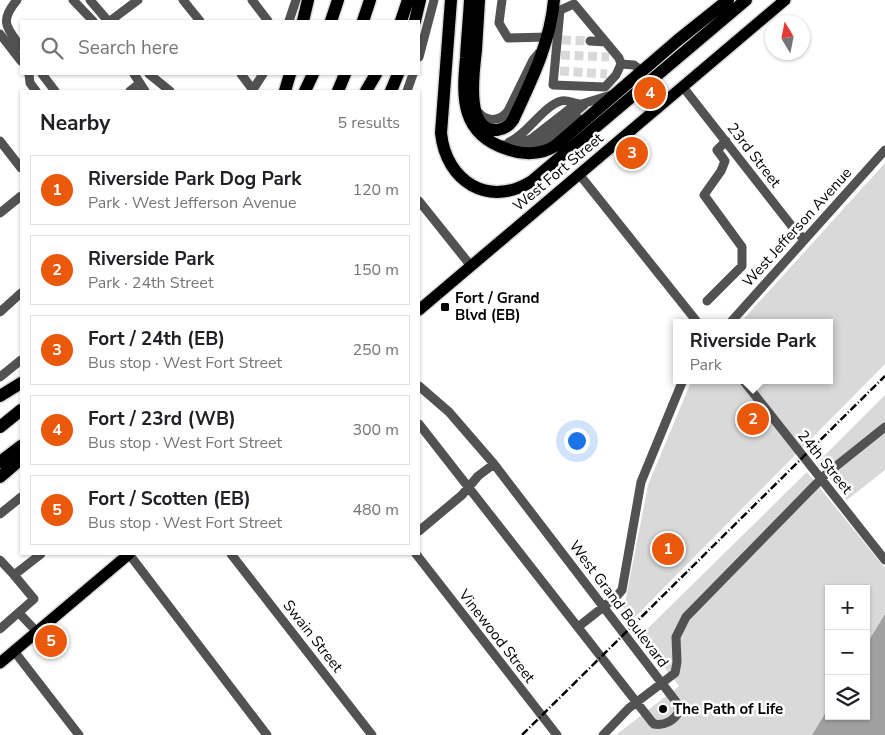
<!DOCTYPE html>
<meta charset="utf-8">
<style>
:root{--surface:#fff;--page:#f2f2f2;--text:#202124;--muted:#757577;--line:#e0e0e0;--accent:#ea580c}
body{margin:0;font-family:"Nunito Sans",sans-serif;background:var(--page);color:var(--text)}
.controls{position:absolute;right:15px;bottom:15px;display:grid;overflow:hidden;border-radius:0px;box-shadow:0 1px 4px #0004}
.controls button{width:45px;height:45px;display:grid;place-items:center;padding:0;border:0;border-bottom:1px solid var(--line);background:var(--surface);color:var(--text);font:25px sans-serif}
.compass{position:absolute;left:765px;top:15px;width:45px;height:45px;border-radius:50%;background:var(--surface);box-shadow:0 1px 4px #0004;rotate:350deg}
.you{position:absolute;left:576px;top:440px;width:18px;height:18px;margin:-12px;border:4px solid #fff;border-radius:50%;background:#1a73e8;box-shadow:0 0 0 8px #1a73e833}
.badge{display:grid;place-items:center;width:32px;height:32px;border-radius:50%;background:var(--accent);color:#fff;font-size:16px;font-weight:700}
.pin{position:absolute;translate:-50% -50%;border:2px solid #fff;box-shadow:0 1px 5px #0006}
.popup{position:absolute;left:673px;top:319px;width:160px;height:65px;box-sizing:border-box;display:grid;place-content:center;border-radius:0px;background:var(--surface);filter:drop-shadow(0 1px 4px #0005);font-size:16px;white-space:nowrap;color:var(--muted)}
.popup b{font-size:19px;color:var(--text)}
.popup::after{content:'';position:absolute;left:50%;top:100%;margin-left:-10px;border:10px solid transparent;border-top-color:var(--surface)}
.list{margin:0;padding:0;list-style:none}
h2{display:flex;justify-content:space-between;align-items:center;height:65px;margin:0;padding:0 20px;font-size:21px}
h2 small{font-size:16px;font-weight:400;color:var(--muted)}
.list li{display:grid;grid-template-columns:32px 1fr auto;gap:15px;align-items:center;box-sizing:border-box;height:70px;margin:0 10px 10px;padding:0 10px;border:1px solid var(--line);border-radius:0px}
.list b{display:block;font-size:19px;white-space:nowrap}
.list p{margin:0;font-size:16px;white-space:nowrap;color:var(--muted)}
.list em{font-size:16px;font-style:normal;color:var(--muted)}
.icon{flex:none;width:28px;height:28px;fill:none;stroke:currentColor;stroke-width:2;stroke-linecap:round;stroke-linejoin:round}
.map{position:relative;flex:none;width:885px;height:735px;overflow:hidden}
.search{position:absolute;background:var(--surface);box-shadow:0 1px 4px #0004;left:20px;top:20px;width:400px;height:55px;display:flex;align-items:center;gap:12px;box-sizing:border-box;padding:0 18px;border-radius:0px;color:var(--muted);font-size:19px}
.panel{position:absolute;background:var(--surface);box-shadow:0 1px 4px #0004;left:20px;top:90px;width:400px;height:465px;border-radius:0px}
.map>svg:first-child{display:block}
.green{fill:#d9d9d9}
.water{fill:#a0a0a0}
.lines{fill:none;stroke-linecap:round;stroke-linejoin:round}
.minor-tunnel{stroke:#d9d9d9;stroke-width:9;stroke-dasharray:9 4.5;stroke-linecap:butt}
.major-casing{stroke:#dbdbdb;stroke-width:14}
.highway-casing{stroke:#dbdbdb;stroke-width:15}
.minor{stroke:#525252;stroke-width:9}
.major{stroke:#000;stroke-width:11}
.highway{stroke:#000;stroke-width:12}
.rail{stroke:#000;stroke-width:2.5;stroke-dasharray:8 2.5 1 2.5;stroke-linecap:butt}
.poi-dot{fill:#000;stroke:#fff;stroke-width:2}
.labels{text-anchor:middle;stroke-width:5;stroke-linejoin:round;paint-order:stroke}
.street-label{font-size:15px;fill:#000;stroke:#fff}
.poi-label{font-size:15px;font-weight:bold;fill:#000;stroke:#fff;text-anchor:start}
</style>
<div class="map">
<svg width="885" height="735" viewBox="0 0 885 735">
<rect width="100%" height="100%" fill="#fff"/>
<!-- green -->
<path class="green" d="M 885,163 L 885,364 L 631,621 L 623,613 L 648,485 L 691,382 L 693,380 L 829,380 L 829,323 L 740,323 Z
M 885,395 L 885,470 L 847,500 L 817,463 Z
M 807,472 L 885,568 L 885,614 L 866,645 L 866,589 L 829,589 L 829,707 L 812,735 L 616,735 L 679,686 L 640,636 Z"/>
<!-- water -->
<path class="water" d="M 885,614 L 885,735 L 812,735 L 829,707 L 829,716 L 866,716 L 866,645 Z"/>
<g class="lines">
<!-- minor-tunnel -->
<path class="minor-tunnel" d="M 562,40 L 590,41
M 561,55 L 609,57
M 560,71 L 607,74"/>
<defs>
<path id="major" d="M 419,310 L 785,0
M 0,663 L 129,554"/>
<path id="highway" d="M 451,0 L 441,133 C 446,182 489,208 532,181 L 746,0
M 470,0 C 469,19 467,38 466,58 C 462,98 461,134 507,149 C 522,155 541,155 555,146 L 678,40 L 728,0
M 479,0 C 478,17 477,34 476,50 C 474,69 464,133 497,130 C 504,129 509,126 513,120 C 531,81 550,44 554,0
M 303,21 L 308,0
M 331,21 L 338,0
M 363,21 L 370,0
M 401,21 L 408,0
M 415,21 L 420,0
M 285,91 L 290,74
M 305,91 L 313,74
M 338,91 L 345,74
M 366,91 L 376,74
M 391,91 L 398,74
M 0,396 L 21,383
M 0,427 L 21,410
M 0,462 L 21,446
M 0,477 L 21,459"/>
</defs>
<!-- major casing -->
<use href="#major" class="major-casing"/>
<!-- highway casing -->
<use href="#highway" class="highway-casing"/>
<!-- minor -->
<path class="minor" d="M 17,0 C 0,20 5,26 21,47
M 73,0 L 93,21
M 90,0 L 108,21
M 183,0 L 200,21
M 252,0 L 268,21
M 502,0 L 499,23 L 508,38 L 548,37
M 560,10 L 553,85 L 605,87 L 616,75 L 621,64
M 556,12 L 574,4 L 619,58 L 621,64 L 634,65 L 642,71
M 110,21 L 138,0
M 289,21 L 296,0
M 0,34 L 21,61
M 590,41 L 606,42
M 419,57 L 434,0
M 29,74 L 30,83 L 36,91
M 42,74 L 55,91
M 134,74 L 145,91
M 149,74 L 170,91
M 241,74 L 253,90
M 683,87 L 798,234 L 805,239
M 130,91 L 140,83
M 252,91 L 263,74
M 407,91 L 413,74
M 478,112 C 487,122 500,122 508,111 L 533,60 L 539,53
M 0,141 L 21,168
M 509,142 C 526,136 543,106 561,101 C 567,99 574,104 580,104
M 503,145 L 515,145 L 531,139 L 572,107 L 611,95
M 538,147 L 547,143 L 578,118
M 519,149 L 536,144 L 584,105
M 579,174 L 698,323
M 419,201 L 471,266
M 0,213 L 21,196
M 707,301 L 742,266 L 742,247 L 704,195 L 721,171 L 725,161 L 717,150 L 726,141
M 0,312 L 21,293
M 730,323 L 885,150
M 0,377 L 21,360
M 743,380 L 885,560
M 419,386 L 449,412 L 494,464 L 677,703 L 679,711 C 675,720 665,726 654,724 L 652,722 L 419,424
M 0,514 L 21,497
M 419,531 L 462,495 L 478,476 L 494,464
M 129,554 L 267,735
M 231,554 L 372,735
M 416,554 L 557,735
M 0,560 L 14,575 L 41,554
M 19,613 L 37,632
M 578,627 L 616,597 L 622,590 L 641,482 L 683,380
M 0,629 L 34,599 L 14,575
M 14,651 L 79,735
M 603,735 L 629,708 L 675,673 L 677,662 L 676,637 L 686,617 L 825,475 L 885,427"/>
<!-- major -->
<use href="#major" class="major"/>
<!-- highway -->
<use href="#highway" class="highway"/>
<!-- rail -->
<path class="rail" d="M 522,735 L 885,376"/>
</g>
<!-- markers -->
<g class="poi-dot">
<rect x="440" y="302" width="10" height="10" rx="2.5"/>
<circle cx="663" cy="709" r="5"/>
</g>
<g class="labels">
<!-- street labels -->
<g class="street-label">
<text transform="translate(754 155) rotate(52)" y="5">23rd Street</text>
<text transform="translate(558 172) rotate(-40)" y="5">West Fort Street</text>
<text transform="translate(797 227) rotate(-48)" y="5">West Jefferson Avenue</text>
<text transform="translate(825 462) rotate(51)" y="5">24th Street</text>
<text transform="translate(619 604) rotate(53)" y="5">West Grand Boulevard</text>
<text transform="translate(313 636) rotate(52)" y="5">Swain Street</text>
<text transform="translate(497 636) rotate(52)" y="5">Vinewood Street</text>
</g>
<!-- poi labels -->
<g class="poi-label">
<text x="455" y="303">Fort / Grand<tspan x="455" dy="17">Blvd (EB)</tspan></text>
<text x="673" y="714">The Path of Life</text>
</g>
</g>
</svg>
<div class="controls">
<button>+</button>
<button>−</button>
<button><svg class="icon" aria-label="layers" viewBox="0 0 24 24"><path d="M12 4l9 5-9 5-9-5zM3 14l9 5 9-5"/></svg></button>
</div>
<svg class="compass" viewBox="-18 -18 36 36"><path d="M0-13l5 13h-10z" fill="#e53935"/><path d="M0 13l5-13h-10z" fill="#757577"/></svg>
<div class="you"></div>
<div class="pin badge" style="left:668px;top:549px">1</div>
<div class="pin badge" style="left:753px;top:419px">2</div>
<div class="popup"><b>Riverside Park</b>Park</div>
<div class="pin badge" style="left:632px;top:153px">3</div>
<div class="pin badge" style="left:650px;top:93px">4</div>
<div class="pin badge" style="left:51px;top:641px">5</div>
<div class="search"><svg class="icon" aria-label="search" viewBox="0 0 24 24"><circle cx="10" cy="10" r="6"/><path d="M15 15l6 6"/></svg>Search here</div>
<section class="panel">
<h2>Nearby<small>5 results</small></h2>
<ul class="list">
<li><span class="badge">1</span><div><b>Riverside Park Dog Park</b><p>Park · West Jefferson Avenue</p></div><em>120 m</em></li>
<li><span class="badge">2</span><div><b>Riverside Park</b><p>Park · 24th Street</p></div><em>150 m</em></li>
<li><span class="badge">3</span><div><b>Fort / 24th (EB)</b><p>Bus stop · West Fort Street</p></div><em>250 m</em></li>
<li><span class="badge">4</span><div><b>Fort / 23rd (WB)</b><p>Bus stop · West Fort Street</p></div><em>300 m</em></li>
<li><span class="badge">5</span><div><b>Fort / Scotten (EB)</b><p>Bus stop · West Fort Street</p></div><em>480 m</em></li>
</ul>
</section>
</div>
